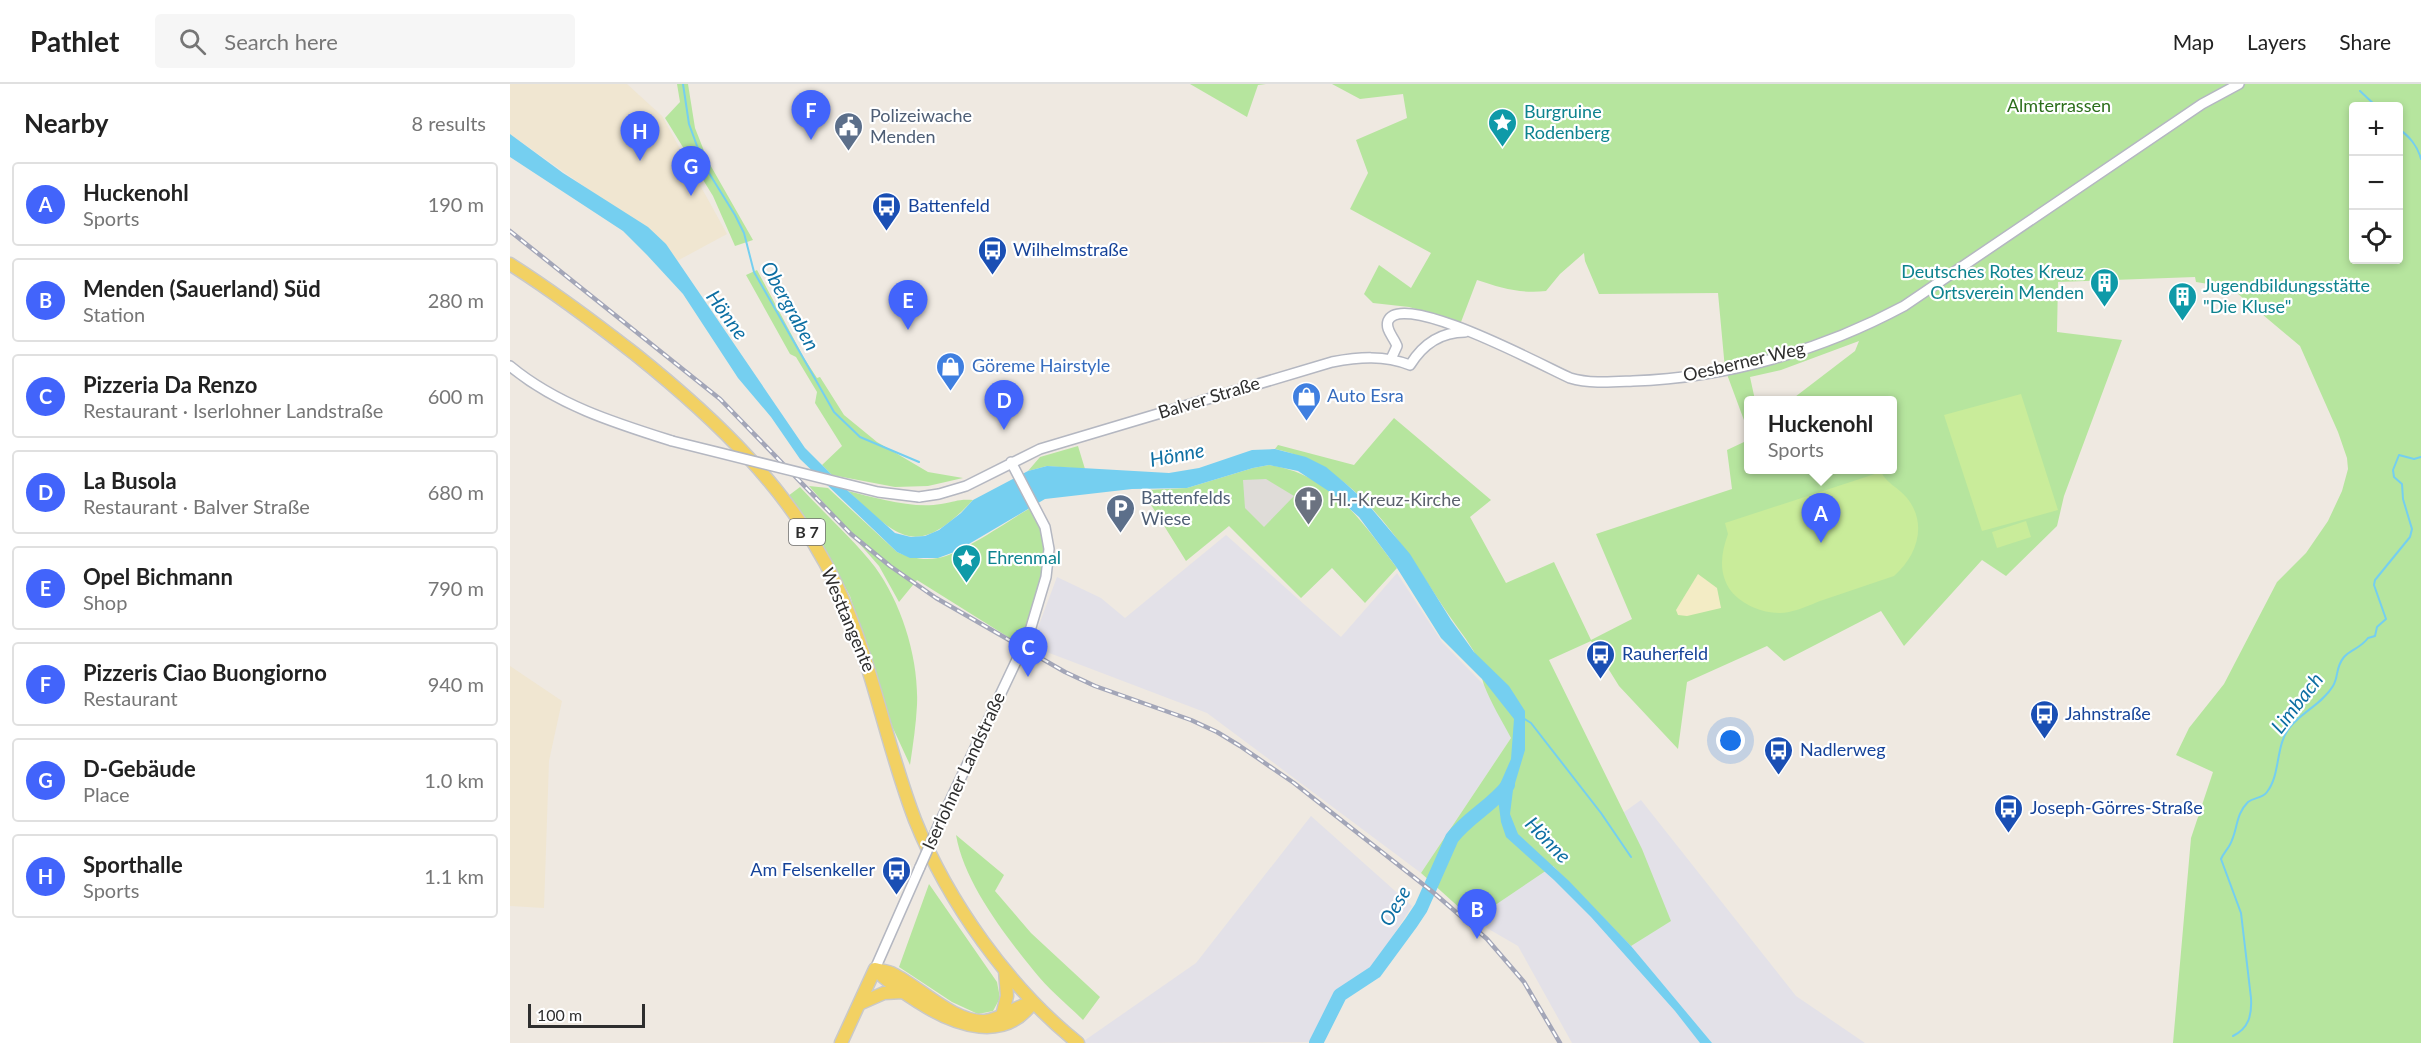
<!DOCTYPE html>
<meta charset="utf-8">
<style>
:root{--surface:#fff;--page:#f6f6f6;--text:#222;--muted:#767676;--line:#e0e0e0;--accent:#4264fb}
body{margin:0;font-family:Lato,sans-serif;background:var(--page);color:var(--text)}
.controls{position:absolute;right:18px;top:18px;display:grid;overflow:hidden;border-radius:6px;box-shadow:0 3px 9px #0003}
.controls button{width:54px;height:54px;display:grid;place-items:center;padding:0;border:0;border-bottom:2px solid var(--line);background:var(--surface);color:var(--text);font:30px sans-serif}
.scale{position:absolute;left:18px;bottom:15px;width:117px;box-sizing:border-box;padding-left:6px;border:3px solid #2e2e2e;border-top:0;font-size:16px;line-height:21px;white-space:nowrap;color:#2e2e2e;-webkit-text-stroke:4px #fff;paint-order:stroke}
.you{position:absolute;left:1221px;top:657px;width:21px;height:21px;margin:-15px;border:4px solid #fff;border-radius:50%;background:#1a73e8;box-shadow:0 0 0 9px #1a73e833}
.badge{display:grid;place-items:center;width:39px;height:39px;border-radius:50%;background:var(--accent);color:#fff;font-size:20px;font-weight:700}
.pin{position:absolute;translate:-50% -50px;filter:drop-shadow(0 2px 3px #0008)}
.pin::after{content:'';position:absolute;top:32px;width:21px;height:18px;background:inherit;clip-path:polygon(0 0,100% 0,50% 100%)}
.popup{position:absolute;left:1234px;top:312px;width:153px;height:78px;box-sizing:border-box;display:grid;place-content:center;border-radius:6px;background:var(--surface);filter:drop-shadow(0 2px 4px #0005);font-size:20px;white-space:nowrap;color:var(--muted)}
.popup b{font-size:22px;color:var(--text)}
.popup::after{content:'';position:absolute;left:50%;top:100%;margin-left:-12px;border:12px solid transparent;border-top-color:var(--surface)}
.list{margin:0;padding:0;list-style:none}
h2{display:flex;justify-content:space-between;align-items:center;height:78px;margin:0;padding:0 24px;font-size:26px}
h2 small{font-size:20px;font-weight:400;color:var(--muted)}
.list li{display:grid;grid-template-columns:39px 1fr auto;gap:18px;align-items:center;box-sizing:border-box;height:84px;margin:0 12px 12px;padding:0 12px;border:2px solid var(--line);border-radius:6px}
.list b{display:block;font-size:22px;white-space:nowrap}
.list p{margin:0;font-size:20px;white-space:nowrap;color:var(--muted)}
.list em{font-size:20px;font-style:normal;color:var(--muted)}
.icon{flex:none;width:33px;height:33px;fill:none;stroke:currentColor;stroke-width:2;stroke-linecap:round;stroke-linejoin:round}
.map{position:relative;flex:none;width:1911px;height:959px;overflow:hidden}
header{display:flex;align-items:center;gap:36px;box-sizing:border-box;height:84px;padding:0 30px;background:var(--surface);border-bottom:2px solid var(--line)}
header strong{font-size:28px}
nav{display:flex;gap:33px;margin-inline-start:auto;font-size:21px}
.search{width:420px;height:54px;background:var(--page);display:flex;align-items:center;gap:15px;box-sizing:border-box;padding:0 21px;border-radius:6px;color:var(--muted);font-size:22px}
main{display:flex}
aside{flex:1;background:var(--surface)}
.map>svg:first-child{display:block}
.industrial{fill:#e3e1e8}
.education{fill:#f0e6d1}
.green{fill:#b6e59e;fill-rule:evenodd}
.sand{fill:#f3ecc5}
.pitch{fill:#c9ec9a}
.plaza{fill:#dfdcd8}
.water{fill:#75cff0}
.lines{fill:none;stroke-linecap:round;stroke-linejoin:round}
.stream{stroke:#75cff0;stroke-width:2}
.river{stroke:#75cff0;stroke-width:14}
.tertiary-casing{stroke:#b4b7c1;stroke-width:12}
.primary-casing{stroke:#c9c9c9;stroke-width:15}
.tertiary{stroke:#fff;stroke-width:9}
.primary{stroke:#f2d163;stroke-width:12}
.rail-casing{stroke:#a3a6b8;stroke-width:4.5}
.rail{stroke:#fff;stroke-width:2;stroke-dasharray:7;stroke-linecap:butt}
.tertiary-bridge-casing{stroke:#b4b7c1;stroke-width:12;stroke-linecap:butt}
.tertiary-bridge{stroke:#fff;stroke-width:9}
.labels{text-anchor:middle;stroke-width:4.5;stroke-linejoin:round;paint-order:stroke}
.shield{fill:#fff;stroke:#6d6d6d;stroke-width:1.5}
.shield-label{font-size:16px;font-weight:bold;fill:#2e2e2e}
.park-label{font-size:18px;fill:#2c6e1b;stroke:#fff}
.culture-label{font-size:18px;fill:#0d838f;stroke:#fff;text-anchor:start}
.service-label{font-size:18px;fill:#4e5e75;stroke:#fff;text-anchor:start}
.transit-label{font-size:18px;fill:#164399;stroke:#fff;text-anchor:start}
.street-label{font-size:18px;fill:#2e2e2e;stroke:#fff}
.shop-label{font-size:18px;fill:#366cbe;stroke:#fff;text-anchor:start}
.worship-label{font-size:18px;fill:#5b616d;stroke:#fff;text-anchor:start}
.water-label{font-size:20px;font-style:italic;fill:#0d6fa3;stroke:#fff}
</style>
<header>
<strong>Pathlet</strong>
<div class="search"><svg class="icon" aria-label="search" viewBox="0 0 24 24"><circle cx="10" cy="10" r="6"/><path d="M15 15l6 6"/></svg>Search here</div>
<nav><a>Map</a><a>Layers</a><a>Share</a></nav>
</header>
<main>
<aside>
<h2>Nearby<small>8 results</small></h2>
<ul class="list">
<li><span class="badge">A</span><div><b>Huckenohl</b><p>Sports</p></div><em>190 m</em></li>
<li><span class="badge">B</span><div><b>Menden (Sauerland) Süd</b><p>Station</p></div><em>280 m</em></li>
<li><span class="badge">C</span><div><b>Pizzeria Da Renzo</b><p>Restaurant · Iserlohner Landstraße</p></div><em>600 m</em></li>
<li><span class="badge">D</span><div><b>La Busola</b><p>Restaurant · Balver Straße</p></div><em>680 m</em></li>
<li><span class="badge">E</span><div><b>Opel Bichmann</b><p>Shop</p></div><em>790 m</em></li>
<li><span class="badge">F</span><div><b>Pizzeris Ciao Buongiorno</b><p>Restaurant</p></div><em>940 m</em></li>
<li><span class="badge">G</span><div><b>D-Gebäude</b><p>Place</p></div><em>1.0 km</em></li>
<li><span class="badge">H</span><div><b>Sporthalle</b><p>Sports</p></div><em>1.1 km</em></li>
</ul>
</aside>
<div class="map">
<svg width="1911" height="959" viewBox="0 0 1911 959">
<rect width="100%" height="100%" fill="#efe9e1"/>
<!-- industrial -->
<path class="industrial" d="M 716,451 L 831,553 L 887,489 L 932,558 L 974,601 L 1001,654 L 911,789 L 697,629 L 521,562 L 547,493 L 591,514 L 615,534 Z
M 1131,716 L 1286,912 L 1355,959 L 1062,959 L 1008,862 L 963,836 Z
M 801,732 L 902,822 L 864,881 L 828,906 L 803,958 L 571,959 L 686,879 Z"/>
<!-- education -->
<path class="education" d="M 0,0 L 117,0 L 152,32 L 217,150 L 167,177 L 156,160 L 0,50 Z
M 0,582 L 52,617 L 39,677 L 34,824 L 0,822 Z"/>
<!-- green -->
<path class="green" d="M 167,0 L 178,0 L 185,44 L 198,77 L 243,156 L 225,162 L 203,112 L 155,34 L 170,18 Z
M 680,0 L 756,0 L 748,1 L 737,33 Z
M 822,0 L 1911,0 L 1911,959 L 1663,959 L 1681,754 L 1703,688 L 1666,671 L 1679,644 L 1714,600 L 1767,498 L 1796,469 L 1818,437 L 1832,407 L 1838,385 L 1837,374 L 1828,348 L 1790,262 L 1727,209 L 1711,202 L 1686,198 L 1685,193 L 1548,198 L 1547,248 L 1612,256 L 1554,412 L 1547,442 L 1496,492 L 1472,476 L 1394,562 L 1371,527 L 1274,577 L 1257,562 L 1177,598 L 1168,665 L 1109,602 L 1081,557 L 1039,576 L 1132,765 L 1161,837 L 1121,862 L 1043,782 L 963,836 L 911,789 L 1001,654 C 992,637 981,619 974,601 C 970,589 969,576 963,566 C 954,551 943,538 934,524 C 892,460 846,382 765,365 L 768,361 L 844,381 L 884,334 L 981,416 L 960,433 L 996,499 L 1044,478 L 1081,556 L 1122,535 L 1086,450 L 1222,405 L 1217,366 L 1234,358 L 1238,347 L 1215,285 L 1208,209 L 1089,210 L 1075,177 L 1074,169 L 1050,190 L 1036,207 C 1011,210 991,204 967,196 L 951,238 L 899,223 L 863,219 L 854,210 L 869,181 L 901,204 L 921,169 L 840,125 L 858,89 L 846,56 L 897,34 L 893,10 L 850,15 ZM 1844,22 L 1888,22 L 1888,176 L 1844,176 ZM 1349,257 L 1345,267 L 1281,316 L 1383,316 L 1383,386 L 1239,386 L 1239,316 L 1245,316 L 1240,293 L 1271,286 Z
M 247,186 L 294,274 L 307,294 L 310,293 L 334,331 L 367,358 L 418,388 L 453,394 L 418,402 L 385,403 L 322,391 L 312,381 L 332,362 L 305,319 L 307,308 L 286,273 L 280,270 L 236,191 Z
M 568,362 L 575,385 L 537,382 L 518,387 L 530,373 Z
M 759,381 C 822,390 852,438 887,484 L 855,519 L 822,484 L 791,514 L 719,442 L 676,477 L 638,416 L 636,406 L 677,404 L 743,384 Z
M 299,402 L 318,404 L 387,468 C 399,473 413,477 428,474 C 452,470 499,436 522,423 C 548,477 528,508 511,561 L 407,496 L 389,518 L 369,482 Z
M 290,403 C 314,429 343,455 365,483 C 392,520 409,575 407,621 C 406,641 403,661 400,681 L 382,642 L 340,512 L 315,466 L 278,412 Z
M 338,407 C 366,414 403,425 431,420 C 446,418 447,415 463,416 C 407,475 390,456 338,407 Z
M 446,751 L 494,791 L 485,807 L 521,849 L 590,913 L 573,936 C 557,920 538,905 524,887 C 494,850 454,798 446,751 Z
M 419,800 L 487,898 L 490,914 L 483,927 L 468,930 L 442,918 L 389,883 Z"/>
<!-- sand -->
<path class="sand" d="M 1188,490 L 1207,504 L 1211,524 L 1177,532 L 1168,531 L 1166,526 Z"/>
<!-- pitch -->
<path class="pitch" d="M 1511,310 L 1548,426 L 1472,447 L 1434,331 Z
M 1371,388 C 1377,400 1388,403 1397,414 C 1418,440 1407,472 1384,492 C 1359,500 1335,509 1310,517 C 1300,521 1289,526 1279,528 C 1259,532 1234,523 1221,507 C 1208,489 1211,469 1218,450 L 1215,439 Z
M 1516,437 L 1521,453 L 1487,464 L 1482,448 Z"/>
<!-- plaza -->
<path class="plaza" d="M 756,395 L 784,412 L 754,443 L 735,424 L 733,396 Z"/>
<!-- water -->
<path class="water" d="M 0,50 L 53,89 L 138,143 L 156,160 L 295,364 L 338,407 L 385,449 L 401,453 L 415,452 L 429,446 L 451,429 L 463,416 L 518,387 L 537,382 L 659,389 L 689,384 L 742,366 L 765,365 L 796,373 L 816,383 L 835,399 L 856,418 L 900,470 L 941,536 L 964,568 L 999,602 L 1015,627 L 1015,666 L 1003,706 L 1000,730 L 1008,750 L 1059,797 L 1121,862 L 1202,959 L 1190,959 L 1165,927 L 1081,833 L 1044,796 L 996,753 L 991,738 L 987,707 L 1001,675 L 1004,635 L 974,597 L 931,554 L 887,484 L 849,433 L 823,410 L 788,387 L 759,381 L 743,384 L 677,404 L 622,405 L 535,415 L 447,467 L 428,474 L 400,474 L 387,468 L 290,375 L 261,333 L 228,294 L 173,210 L 137,171 L 113,147 L 0,73 Z"/>
<g class="lines">
<!-- stream -->
<path class="stream" d="M 173,0 L 179,40 L 194,81 L 225,131 L 234,149 L 244,188 L 324,328 L 350,353 L 409,378
M 1850,7 L 1866,22
M 1888,45 C 1899,51 1908,63 1911,75
M 1013,634 L 1021,639 L 1091,729 L 1121,773
M 1723,952 C 1739,944 1742,931 1741,914 L 1731,829 L 1711,775 C 1714,768 1720,763 1722,756 C 1728,742 1726,730 1738,718 C 1744,713 1752,715 1757,708 C 1771,690 1765,661 1780,643 C 1792,628 1812,620 1823,602 C 1829,592 1825,584 1834,573 C 1841,565 1851,564 1858,554 L 1865,552 L 1867,543 L 1876,535 L 1864,501 L 1865,496 L 1900,453 L 1902,445 L 1893,415 L 1892,400 L 1884,393 L 1883,386 L 1889,371 L 1904,375 L 1911,373"/>
<!-- river -->
<path class="river" d="M 806,959 L 830,911 L 865,888 L 901,839 L 911,824 L 942,754 C 958,733 982,722 998,701"/>
<defs>
<path id="tertiary" d="M 881,275 L 887,262 C 884,253 875,246 878,237 C 891,205 1037,284 1060,294 C 1080,300 1102,298 1123,297 C 1217,294 1312,266 1394,222 L 1692,20 L 1729,0
M 0,282 C 47,321 105,339 162,357
M 409,413 L 429,410 L 456,402 L 530,365 L 822,278 C 849,273 874,271 900,281 C 913,260 930,248 955,248
M 429,740 L 519,550 L 536,493 L 539,465 L 535,443 L 501,378
M 365,885 L 410,783"/>
<path id="primary" d="M 0,180 C 44,208 84,238 125,270 C 206,335 281,406 326,500 C 362,576 375,658 405,736 C 438,818 499,904 568,959
M 365,885 C 378,899 393,908 410,919 C 446,942 495,959 523,918
M 365,885 C 371,887 378,887 383,890 C 410,903 444,939 475,937 C 492,935 506,922 523,918
M 349,920 L 374,909 L 393,908
M 492,932 L 497,912 L 495,886
M 331,959 L 365,885"/>
</defs>
<!-- tertiary casing -->
<use href="#tertiary" class="tertiary-casing"/>
<!-- primary casing -->
<use href="#primary" class="primary-casing"/>
<!-- tertiary -->
<use href="#tertiary" class="tertiary"/>
<!-- primary -->
<use href="#primary" class="primary"/>
<defs>
<path id="rail" d="M 0,147 L 210,315 L 341,450 L 380,482 L 426,514 L 555,588 L 585,602 L 681,636 L 707,648 L 730,662 L 784,699 L 924,809 L 977,855 L 1014,898 L 1050,959"/>
</defs>
<!-- rail casing -->
<use href="#rail" class="rail-casing"/>
<!-- rail -->
<use href="#rail" class="rail"/>
<defs>
<path id="tertiary-bridge" d="M 162,357 L 368,408 L 409,413
M 410,783 L 429,740"/>
</defs>
<!-- tertiary-bridge casing -->
<use href="#tertiary-bridge" class="tertiary-bridge-casing"/>
<!-- tertiary-bridge -->
<use href="#tertiary-bridge" class="tertiary-bridge"/>
</g>
<!-- icons -->
<defs>
<symbol id="sight-pin" viewBox="-11 -11 22 30"><path d="M0 17L-7.5 6A9.5 9.5 0 1 1 7.5 6Z" fill="#0f9aa8" stroke="#fff"/><path d="M0-6L1.8-2.2L6-1.7L2.9 1.2L3.7 5.4L0 3.3L-3.7 5.4L-2.9 1.2L-6-1.7L-1.8-2.2Z" fill="#fff"/></symbol>
<symbol id="civic-pin" viewBox="-11 -11 22 30"><path d="M0 17L-7.5 6A9.5 9.5 0 1 1 7.5 6Z" fill="#5c6f8a" stroke="#fff"/><path d="M-.6-6.5H3V-4.5H.6V-3L4-1V1h2V6H-6V1h2V-1L-.6-3ZM-1.2 2.5V6h2.4V2.5Z" fill="#fff"/></symbol>
<symbol id="bus-pin" viewBox="-11 -11 22 30"><path d="M0 17L-7.5 6A9.5 9.5 0 1 1 7.5 6Z" fill="#1a4fb4" stroke="#fff"/><path d="M-5-6H5V4H4V6H2V4H-2V6H-4V4H-5ZM-3.5-4V0h7V-4ZM-3.5 1.2v1.5H-2V1.2ZM2 1.2v1.5H3.5V1.2Z" fill="#fff"/></symbol>
<symbol id="building-pin" viewBox="-11 -11 22 30"><path d="M0 17L-7.5 6A9.5 9.5 0 1 1 7.5 6Z" fill="#0f9aa8" stroke="#fff"/><path d="M-4-6H4V6H1V3H-1V6H-4ZM-2.5-4.3h1.7v1.8h-1.7ZM.8-4.3h1.7v1.8H.8ZM-2.5-1h1.7V.8h-1.7ZM.8-1h1.7V.8H.8Z" fill="#fff"/></symbol>
<symbol id="shop-pin" viewBox="-11 -11 22 30"><path d="M0 17L-7.5 6A9.5 9.5 0 1 1 7.5 6Z" fill="#3f7fe0" stroke="#fff"/><path d="M-5-2.5h2.3a2.7 3.5 0 0 1 5.4 0H5L5.5 6h-11ZM-1.5-2.5h3a1.5 2.3 0 0 0-3 0Z" fill="#fff"/></symbol>
<symbol id="church-pin" viewBox="-11 -11 22 30"><path d="M0 17L-7.5 6A9.5 9.5 0 1 1 7.5 6Z" fill="#6b7280" stroke="#fff"/><path d="M-1.2-6h2.4v3.5h3.3v2.4h-3.3V6h-2.4V-.1h-3.3v-2.4h3.3Z" fill="#fff"/></symbol>
<symbol id="parking-pin" viewBox="-11 -11 22 30"><path d="M0 17L-7.5 6A9.5 9.5 0 1 1 7.5 6Z" fill="#5c6f8a" stroke="#fff"/><path d="M-3.5-5.5H1a3.5 3.5 0 0 1 0 7H-1V5.5H-3.5ZM-1-3.4V-.6H.8a1.4 1.4 0 0 0 0-2.8Z" fill="#fff"/></symbol>
</defs>
<g fill-rule="evenodd">
<use href="#sight-pin" x="976" y="22" width="33" height="45"/>
<use href="#civic-pin" x="322" y="26" width="33" height="45"/>
<use href="#bus-pin" x="360" y="106" width="33" height="45"/>
<use href="#bus-pin" x="466" y="150" width="33" height="45"/>
<use href="#building-pin" x="1578" y="182" width="33" height="45"/>
<use href="#building-pin" x="1656" y="196" width="33" height="45"/>
<use href="#shop-pin" x="424" y="266" width="33" height="45"/>
<use href="#shop-pin" x="780" y="296" width="33" height="45"/>
<use href="#church-pin" x="782" y="400" width="33" height="45"/>
<use href="#parking-pin" x="594" y="408" width="33" height="45"/>
<use href="#sight-pin" x="440" y="458" width="33" height="45"/>
<use href="#bus-pin" x="1074" y="554" width="33" height="45"/>
<use href="#bus-pin" x="1518" y="614" width="33" height="45"/>
<use href="#bus-pin" x="1252" y="650" width="33" height="45"/>
<use href="#bus-pin" x="1482" y="708" width="33" height="45"/>
<use href="#bus-pin" x="370" y="770" width="33" height="45"/>
</g>
<g class="labels">
<!-- shield labels -->
<rect class="shield" x="279" y="435" width="36" height="26" rx="4.5"/>
<g class="shield-label">
<text x="297" y="454">B 7</text>
</g>
<!-- park labels -->
<g class="park-label">
<text x="1549" y="28">Almterrassen</text>
</g>
<!-- culture labels -->
<g class="culture-label">
<text x="1014" y="34">Burgruine<tspan x="1014" dy="21">Rodenberg</tspan></text>
<text x="1574" y="194" text-anchor="end">Deutsches Rotes Kreuz<tspan x="1574" dy="21">Ortsverein Menden</tspan></text>
<text x="1693" y="208">Jugendbildungsstätte<tspan x="1693" dy="21">"Die Kluse"</tspan></text>
<text x="477" y="480">Ehrenmal</text>
</g>
<!-- service labels -->
<g class="service-label">
<text x="360" y="38">Polizeiwache<tspan x="360" dy="21">Menden</tspan></text>
<text x="631" y="420">Battenfelds<tspan x="631" dy="21">Wiese</tspan></text>
</g>
<!-- transit labels -->
<g class="transit-label">
<text x="398" y="128">Battenfeld</text>
<text x="503" y="172">Wilhelmstraße</text>
<text x="1112" y="576">Rauherfeld</text>
<text x="1555" y="636">Jahnstraße</text>
<text x="1290" y="672">Nadlerweg</text>
<text x="1520" y="730">Joseph-Görres-Straße</text>
<text x="365" y="792" text-anchor="end">Am Felsenkeller</text>
</g>
<!-- street labels -->
<g class="street-label">
<text transform="translate(1234 278) rotate(-13)" y="6">Oesberner Weg</text>
<text transform="translate(699 314) rotate(-17)" y="6">Balver Straße</text>
<text transform="translate(338 536) rotate(67)" y="6">Westtangente</text>
<text transform="translate(454 687) rotate(-65)" y="6">Iserlohner Landstraße</text>
</g>
<!-- shop labels -->
<g class="shop-label">
<text x="462" y="288">Göreme Hairstyle</text>
<text x="817" y="318">Auto Esra</text>
</g>
<!-- worship labels -->
<g class="worship-label">
<text x="819" y="422">Hl.-Kreuz-Kirche</text>
</g>
<!-- water labels -->
<g class="water-label">
<text transform="translate(280 222) rotate(61)" y="7">Obergraben</text>
<text transform="translate(217 231) rotate(54)" y="7">Hönne</text>
<text transform="translate(667 371) rotate(-11)" y="7">Hönne</text>
<text transform="translate(1787 619) rotate(-52)" y="7">Limbach</text>
<text transform="translate(1038 756) rotate(46)" y="7">Hönne</text>
<text transform="translate(885 822) rotate(-60)" y="7">Oese</text>
</g>
</g>
</svg>
<div class="controls">
<button>+</button>
<button>−</button>
<button><svg class="icon" aria-label="locate" viewBox="0 0 24 24"><circle cx="12" cy="12" r="6"/><path d="M12 2v4M12 18v4M2 12h4M18 12h4"/></svg></button>
</div>
<div class="scale">100 m</div>
<div class="you"></div>
<div class="pin badge" style="left:1311px;top:459px">A</div>
<div class="popup"><b>Huckenohl</b>Sports</div>
<div class="pin badge" style="left:967px;top:855px">B</div>
<div class="pin badge" style="left:518px;top:593px">C</div>
<div class="pin badge" style="left:494px;top:346px">D</div>
<div class="pin badge" style="left:398px;top:246px">E</div>
<div class="pin badge" style="left:301px;top:56px">F</div>
<div class="pin badge" style="left:181px;top:112px">G</div>
<div class="pin badge" style="left:130px;top:77px">H</div>
</div>
</main>
